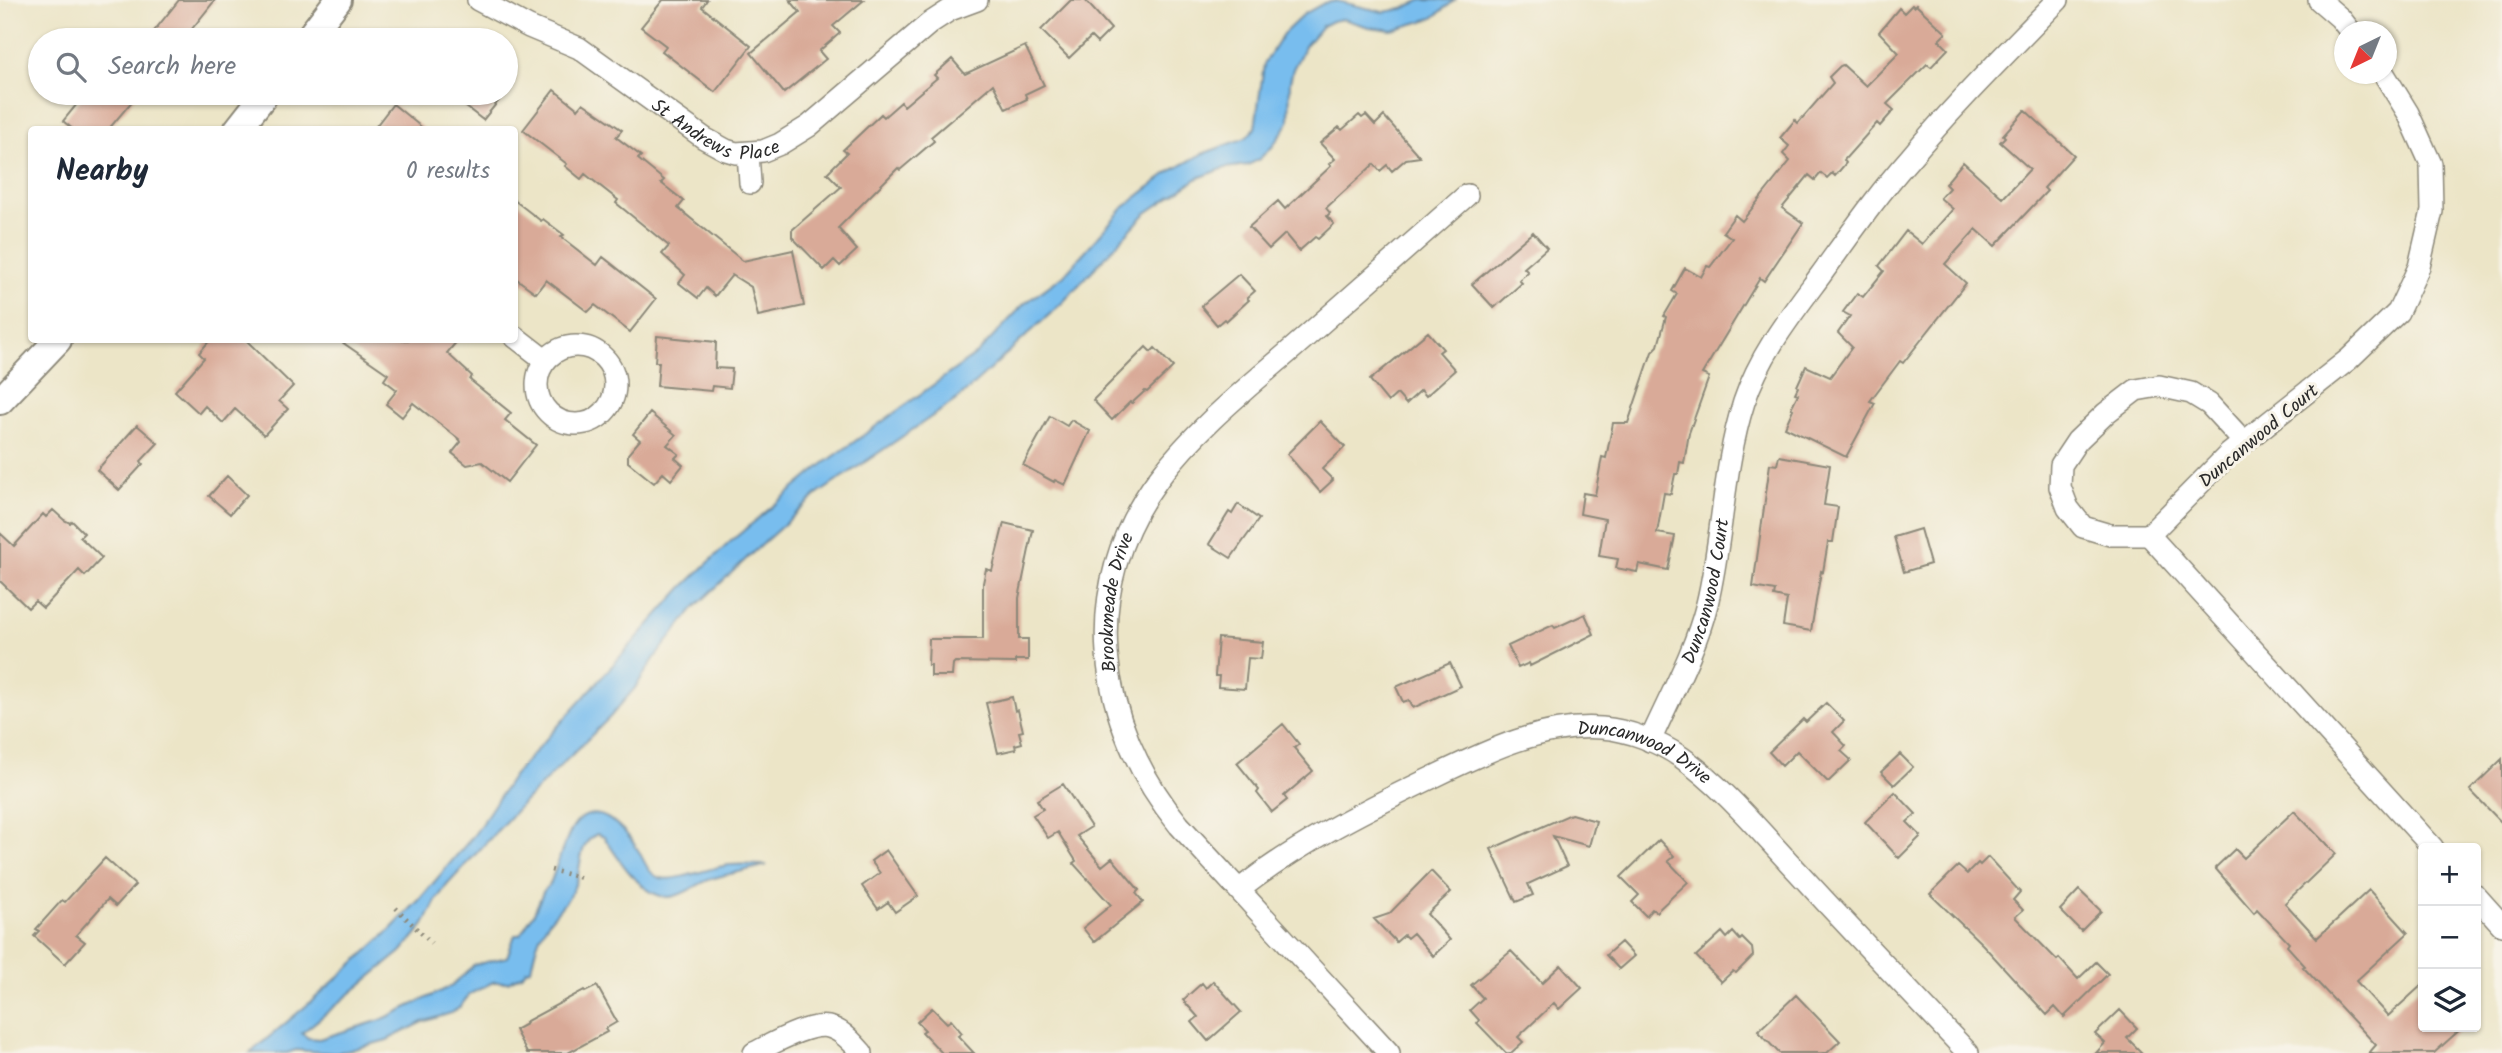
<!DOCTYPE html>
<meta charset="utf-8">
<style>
:root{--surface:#fff;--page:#f6f6f7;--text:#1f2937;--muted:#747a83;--line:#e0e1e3}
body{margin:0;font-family:Kalam,sans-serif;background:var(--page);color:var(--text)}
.controls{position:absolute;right:21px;bottom:21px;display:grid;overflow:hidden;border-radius:7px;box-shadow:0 2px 5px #0004}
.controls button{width:63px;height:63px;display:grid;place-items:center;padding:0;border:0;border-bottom:2px solid var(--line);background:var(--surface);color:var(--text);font:35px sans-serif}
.compass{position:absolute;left:2334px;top:21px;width:63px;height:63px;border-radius:50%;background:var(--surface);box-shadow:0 2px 5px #0004;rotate:223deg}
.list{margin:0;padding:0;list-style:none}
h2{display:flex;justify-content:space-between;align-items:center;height:91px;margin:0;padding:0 28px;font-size:30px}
h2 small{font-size:23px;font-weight:400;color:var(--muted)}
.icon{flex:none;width:38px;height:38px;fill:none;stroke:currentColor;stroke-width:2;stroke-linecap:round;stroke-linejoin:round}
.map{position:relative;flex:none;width:2502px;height:1053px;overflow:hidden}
.search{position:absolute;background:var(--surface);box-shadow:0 2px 5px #0004;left:28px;top:28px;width:490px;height:77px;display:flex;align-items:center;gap:18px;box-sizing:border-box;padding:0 24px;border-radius:38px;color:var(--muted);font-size:26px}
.panel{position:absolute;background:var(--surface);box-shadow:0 2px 5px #0004;left:28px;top:126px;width:490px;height:217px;border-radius:7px}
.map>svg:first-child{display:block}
.water{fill:#78bdee;stroke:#52748c;stroke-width:2}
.building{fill:#d9aa98}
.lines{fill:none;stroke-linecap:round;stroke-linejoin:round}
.minor-casing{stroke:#8c8879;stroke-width:24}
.tertiary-casing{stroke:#8c8879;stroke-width:30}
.path{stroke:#8c8879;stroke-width:4.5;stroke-dasharray:2 5;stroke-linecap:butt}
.minor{stroke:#fff;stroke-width:21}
.tertiary{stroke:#fff;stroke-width:26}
.labels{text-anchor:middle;stroke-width:6;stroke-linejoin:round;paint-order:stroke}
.street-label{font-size:19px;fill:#2b2b2b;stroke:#f7f3e8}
</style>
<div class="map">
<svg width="2502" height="1053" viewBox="0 0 2502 1053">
<rect width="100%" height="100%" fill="#f7f3e8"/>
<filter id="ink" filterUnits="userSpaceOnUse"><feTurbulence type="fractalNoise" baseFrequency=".0143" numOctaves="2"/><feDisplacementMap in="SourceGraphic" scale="14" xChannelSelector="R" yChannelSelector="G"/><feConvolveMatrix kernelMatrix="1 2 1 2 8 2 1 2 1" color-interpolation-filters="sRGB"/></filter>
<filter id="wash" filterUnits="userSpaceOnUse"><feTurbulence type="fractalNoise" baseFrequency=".00686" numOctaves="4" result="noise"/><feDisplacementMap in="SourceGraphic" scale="28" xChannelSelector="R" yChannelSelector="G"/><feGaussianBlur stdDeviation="1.57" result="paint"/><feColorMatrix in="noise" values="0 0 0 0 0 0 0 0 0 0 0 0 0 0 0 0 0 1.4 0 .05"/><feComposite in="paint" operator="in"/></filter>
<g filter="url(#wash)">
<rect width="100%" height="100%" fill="#ece5c7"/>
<!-- water -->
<path class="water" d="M 1422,0 L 1455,0 L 1433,18 L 1392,30 L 1369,27 L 1343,19 L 1332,21 L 1322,26 L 1305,46 L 1293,69 L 1290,82 L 1289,122 L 1273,146 L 1258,160 L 1248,165 L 1225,168 L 1198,178 L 1145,214 L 1063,302 L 959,398 L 818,494 L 761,545 L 695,607 L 656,656 L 635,688 L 610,717 L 519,807 L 448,884 L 437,899 L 424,925 L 401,952 L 302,1033 L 308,1038 L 319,1039 L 381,1020 L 452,986 L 474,965 L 507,957 L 515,935 L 520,935 L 534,913 L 544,890 L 550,884 C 557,867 562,845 572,829 C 593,795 625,828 638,850 C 644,860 649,876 661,878 C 675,882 712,867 729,865 C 742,864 755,865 767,865 C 750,870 731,873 714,878 C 699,882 686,895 670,897 C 643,899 617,857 604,837 L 597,834 C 578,843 582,865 576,882 C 571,900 555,912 545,927 C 537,940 534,954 531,969 L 526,970 L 523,974 L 508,982 L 493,982 L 470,994 L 459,1008 L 451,1013 L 423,1022 L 387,1040 L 347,1051 L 331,1053 L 296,1050 L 287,1053 L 250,1053 L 313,1000 L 386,934 L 419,900 L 474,835 L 513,776 L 681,589 L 730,542 L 822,465 L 979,352 L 1024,304 L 1064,275 L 1124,207 L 1169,172 L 1202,154 L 1246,138 L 1255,128 L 1264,64 L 1283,34 L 1304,14 L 1324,3 L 1337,1 L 1383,12 L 1402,9 Z"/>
<g id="blocks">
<!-- building -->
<path class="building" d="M 179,0 L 215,0 L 183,40 L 147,40 Z
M 663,0 L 707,0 L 702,7 L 751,46 L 715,92 L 662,51 L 666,46 L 641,27 Z
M 790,0 L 864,0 L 833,26 L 840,33 L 819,51 L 826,59 L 784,93 L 751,53 L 800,12 Z
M 1071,0 L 1085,0 L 1111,29 L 1097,43 L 1091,37 L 1069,58 L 1041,30 Z
M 1912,5 L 1914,7 L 1916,5 L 1946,33 L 1939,40 L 1948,49 L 1931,67 L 1927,64 L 1887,104 L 1894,110 L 1880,126 L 1877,123 L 1844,160 L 1846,163 L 1835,176 L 1832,173 L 1827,178 L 1821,173 L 1815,180 L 1809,175 L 1782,208 L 1803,223 L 1764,281 L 1760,278 L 1702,374 L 1709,377 L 1689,433 L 1684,463 L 1680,462 L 1678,474 L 1675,474 L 1671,494 L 1664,493 L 1657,533 L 1675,536 L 1668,570 L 1639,564 L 1637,572 L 1616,568 L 1618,559 L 1599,556 L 1605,519 L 1580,514 L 1583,493 L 1595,495 L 1602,457 L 1606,458 L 1613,423 L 1628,423 L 1652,352 L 1658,346 L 1666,317 L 1664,316 L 1677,294 L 1672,291 L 1685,268 L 1701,277 L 1707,266 L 1710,267 L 1732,238 L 1723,232 L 1735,215 L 1742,221 L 1790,161 L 1783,154 L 1789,146 L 1780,138 L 1795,120 L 1798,123 L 1833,83 L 1829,77 L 1840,66 L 1843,65 L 1866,86 L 1899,53 L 1879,32 L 1899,8 L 1904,13 Z
M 1025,46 L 1044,85 L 1025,94 L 1027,99 L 1006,109 L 993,84 L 931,137 L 934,141 L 900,170 L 898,168 L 838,228 L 857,250 L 840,266 L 834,260 L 824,270 L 792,237 L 792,230 L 841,187 L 827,173 L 847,153 L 843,150 L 881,114 L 884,117 L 901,102 L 904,106 L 937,78 L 934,75 L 952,59 L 965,74 Z
M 554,90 L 578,109 L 583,103 L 622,130 L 616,137 L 641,156 L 638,159 L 664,180 L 661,183 L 684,201 L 678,208 L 743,261 L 793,250 L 804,306 L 758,316 L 751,287 L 732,275 L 715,296 L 706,288 L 698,298 L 679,283 L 685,275 L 662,254 L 669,246 L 616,203 L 618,200 L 585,174 L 581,179 L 565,166 L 567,164 L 523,130 Z
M 86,93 L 139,93 L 108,130 L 74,130 L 63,121 Z
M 448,93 L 505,93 L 483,120 Z
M 393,104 L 425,130 L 373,130 Z
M 2025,110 L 2074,155 L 2044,188 L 2047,191 L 1995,246 L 1976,229 L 1945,264 L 1966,283 L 1903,363 L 1900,361 L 1870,401 L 1875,403 L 1846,457 L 1785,427 L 1793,409 L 1791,408 L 1798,394 L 1795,393 L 1798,387 L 1797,386 L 1806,366 L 1830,377 L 1852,347 L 1838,333 L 1850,316 L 1843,312 L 1857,293 L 1863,297 L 1884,271 L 1879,266 L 1906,231 L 1922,244 L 1953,209 L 1940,198 L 1949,188 L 1945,184 L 1963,162 L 2003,198 L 2030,169 L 2000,142 L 2005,137 L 2003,135 Z
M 1359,115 L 1362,118 L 1366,115 L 1375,125 L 1384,116 L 1420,157 L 1406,159 L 1392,171 L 1387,165 L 1380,171 L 1374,164 L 1326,208 L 1330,213 L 1327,216 L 1334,224 L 1318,239 L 1315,237 L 1299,251 L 1285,234 L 1269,249 L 1249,227 L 1278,201 L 1285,209 L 1331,166 L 1329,164 L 1335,159 L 1320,143 L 1339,127 L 1342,130 Z
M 514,200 L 541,221 L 543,219 L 564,235 L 561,237 L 597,265 L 603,257 L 656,299 L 630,332 L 595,305 L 588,312 L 546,280 L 536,293 L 514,277 Z
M 1533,232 L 1547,248 L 1524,268 L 1528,272 L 1519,280 L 1522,283 L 1494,308 L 1472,284 Z
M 1239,274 L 1255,291 L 1247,298 L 1249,300 L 1226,321 L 1224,319 L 1217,325 L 1201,306 Z
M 1428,332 L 1443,349 L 1439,352 L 1455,370 L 1426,396 L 1421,390 L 1406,404 L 1397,394 L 1388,402 L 1370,380 Z
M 657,336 L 716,342 L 715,368 L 732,369 L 730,388 L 712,386 L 711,391 L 657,386 L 659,362 L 655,362 Z
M 210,340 L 246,340 L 293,386 L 279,401 L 288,409 L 264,435 L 235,409 L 223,423 L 205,406 L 199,413 L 175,391 L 204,358 L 199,353 Z
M 339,340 L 458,340 L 447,353 L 472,376 L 470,380 L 511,413 L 505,420 L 536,445 L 507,482 L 482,462 L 467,465 L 452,453 L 461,442 L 460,440 L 413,403 L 402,417 L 386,404 L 397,390 L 384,380 L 388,374 Z
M 1146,347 L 1151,352 L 1155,348 L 1173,367 L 1147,392 L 1145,391 L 1132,403 L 1130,402 L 1112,420 L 1093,400 Z
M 650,413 L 676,435 L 667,445 L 679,454 L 675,458 L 683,465 L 671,480 L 663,473 L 654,483 L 628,462 L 628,454 L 640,440 L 633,434 Z
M 1050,416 L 1067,426 L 1071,420 L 1090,431 L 1065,485 L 1055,480 L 1054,482 L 1023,465 Z
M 1320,421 L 1345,447 L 1322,469 L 1333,480 L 1320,492 L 1287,454 Z
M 137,425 L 158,443 L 141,461 L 143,464 L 119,490 L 97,470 Z
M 1779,456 L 1830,465 L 1824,505 L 1838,507 L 1833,542 L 1828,542 L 1823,572 L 1821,571 L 1811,631 L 1783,626 L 1787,599 L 1774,596 L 1775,591 L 1753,587 L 1770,464 L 1777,465 Z
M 227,476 L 247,495 L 230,514 L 209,496 Z
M 1238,504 L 1259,519 L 1231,558 L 1209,544 L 1229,512 L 1232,514 Z
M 53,510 L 64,520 L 70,523 L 72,521 L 84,533 L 80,537 L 102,558 L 85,576 L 79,570 L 43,608 L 35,601 L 28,608 L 0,581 L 0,533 L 14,546 L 43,514 L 46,517 Z
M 1004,523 L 1033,530 L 1019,598 L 1019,639 L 1028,639 L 1028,660 L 1015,660 L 1015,663 L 955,662 L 953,664 L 952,676 L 931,676 L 931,665 L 928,665 L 929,639 L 983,639 L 983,583 L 986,569 L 992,571 Z
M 1920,529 L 1930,564 L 1904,572 L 1894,537 Z
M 1585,614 L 1594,634 L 1530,666 L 1529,663 L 1518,668 L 1508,646 L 1553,625 L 1555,628 Z
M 1218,638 L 1263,642 L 1261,659 L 1248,658 L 1245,689 L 1218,687 L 1219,676 L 1215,676 Z
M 1450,663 L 1461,686 L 1413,708 L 1409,700 L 1403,702 L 1396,687 Z
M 1012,697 L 1015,711 L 1018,710 L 1023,731 L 1019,732 L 1022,743 L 1015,745 L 1016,749 L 998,753 L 986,703 Z
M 1826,703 L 1844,721 L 1833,732 L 1846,746 L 1841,751 L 1851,760 L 1828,782 L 1797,751 L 1782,766 L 1769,752 L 1803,719 L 1806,722 Z
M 1283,724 L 1299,744 L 1294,748 L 1313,771 L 1284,796 L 1287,800 L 1272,812 L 1257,793 L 1259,790 L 1237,763 Z
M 1900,754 L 1913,767 L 1894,785 L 1881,772 Z
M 2502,759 L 2502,823 L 2470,790 Z
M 1063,784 L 1091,827 L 1077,836 L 1102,866 L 1112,858 L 1139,890 L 1136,893 L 1143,902 L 1094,942 L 1083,928 L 1111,905 L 1073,863 L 1076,861 L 1058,832 L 1048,838 L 1033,815 L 1043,809 L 1037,800 Z
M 1895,792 L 1916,814 L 1907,822 L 1921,836 L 1899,858 L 1865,822 Z
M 2294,811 L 2336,854 L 2285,903 L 2317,938 L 2369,890 L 2408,933 L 2356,981 L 2388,1016 L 2423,984 L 2423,1027 L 2463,1027 L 2434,1053 L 2369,1053 L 2376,1045 L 2303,967 L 2305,966 L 2287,946 L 2289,943 L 2257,909 L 2254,913 L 2215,868 L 2235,849 L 2244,858 Z
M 1571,814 L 1596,821 L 1589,846 L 1553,836 L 1567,866 L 1528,884 L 1533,895 L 1516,902 L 1491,849 Z
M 1659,840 L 1674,856 L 1668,861 L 1688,882 L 1656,912 L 1652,909 L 1646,916 L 1632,902 L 1639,895 L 1621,877 Z
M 886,850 L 918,896 L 895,912 L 888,902 L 878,909 L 862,886 L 880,873 L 871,861 Z
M 1988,857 L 2020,892 L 2013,900 L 2023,910 L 2015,917 L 2057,960 L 2059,958 L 2078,979 L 2096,962 L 2108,974 L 2064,1017 L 2055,1007 L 2047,1015 L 1983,945 L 1930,894 L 1958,866 L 1967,874 L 1978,863 L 1980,865 Z
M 105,858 L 135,885 L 116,906 L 108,899 L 76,935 L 85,942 L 65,964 L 34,936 L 39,931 L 36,929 L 62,900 L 65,902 Z
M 1431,871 L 1451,892 L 1427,914 L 1450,940 L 1433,956 L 1413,933 L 1407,938 L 1404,935 L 1396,942 L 1374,919 L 1389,914 Z
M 2079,890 L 2101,911 L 2081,931 L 2060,910 Z
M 1722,932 L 1727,938 L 1733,932 L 1740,940 L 1742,938 L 1752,948 L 1753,956 L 1736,973 L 1733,971 L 1721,982 L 1696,956 Z
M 1621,942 L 1634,956 L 1619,969 L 1606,955 Z
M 1511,951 L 1542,983 L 1561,965 L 1582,988 L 1559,1009 L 1554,1003 L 1518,1037 L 1523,1042 L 1511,1053 L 1506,1053 L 1477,1023 L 1479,1020 L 1470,1010 L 1483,998 L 1471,985 Z
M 1213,981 L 1241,1012 L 1208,1041 L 1192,1022 L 1198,1017 L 1183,1000 L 1202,983 L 1206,988 Z
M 597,986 L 617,1022 L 605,1029 L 607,1032 L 568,1053 L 527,1053 L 515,1030 L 526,1024 L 525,1022 L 584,990 L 585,992 Z
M 1796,995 L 1840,1041 L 1827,1053 L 1779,1053 L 1758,1031 Z
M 932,1008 L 947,1023 L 951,1020 L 962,1033 L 958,1036 L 974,1053 L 942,1053 L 922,1032 L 925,1030 L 917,1022 Z
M 2120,1010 L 2137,1028 L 2127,1038 L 2142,1053 L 2096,1053 L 2105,1043 L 2095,1034 Z"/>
</g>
</g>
<g filter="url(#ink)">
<use href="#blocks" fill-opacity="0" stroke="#8c8879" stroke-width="2"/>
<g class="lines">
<defs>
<g id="minor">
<path id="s1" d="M 478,0 L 529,27 L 579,48 L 704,138 L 726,150 L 736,153 L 763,151 L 780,144 L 809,126 L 930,23 L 950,10 L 977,0"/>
<path d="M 2319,0 L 2340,18 L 2351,32"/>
<path d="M 2384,74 L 2408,113 L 2431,164 L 2432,211 L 2419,267 L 2398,312 L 2349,359 L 2229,454 L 2149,535 L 2433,848"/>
<path d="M 748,153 L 750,183"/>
<path d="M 514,336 L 545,360"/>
<circle cx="576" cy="385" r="39"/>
<path d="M 2149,535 L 2110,535 L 2083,527 L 2068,508 L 2060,487 L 2061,465 L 2077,441 L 2106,413 L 2136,390 L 2159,386 L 2191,393 L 2209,404 L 2244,442"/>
<path id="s2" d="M 1650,741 C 1670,696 1695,652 1707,604 C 1723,538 1723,467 1744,402 C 1760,354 1791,315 1820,276 C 1849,236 1877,195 1910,158 C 1956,103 2008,52 2058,0"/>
<path id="s3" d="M 1240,889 C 1298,844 1361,812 1427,780 C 1481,754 1541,723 1602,728 C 1629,730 1659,742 1681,757 C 1725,788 1761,833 1798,872 C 1854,933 1911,993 1968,1053"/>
<path d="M 2476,896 L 2502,925"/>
<path d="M 754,1053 C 772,1044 812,1020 832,1028 C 844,1032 854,1044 862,1053"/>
<path id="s4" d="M 1389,1053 L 1179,825 C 1096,723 1077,588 1159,478 C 1198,426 1251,385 1300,342 C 1355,293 1411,244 1467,195"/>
</g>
<path id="tertiary" d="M 307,40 L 338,0
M 237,130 L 266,93
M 0,401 L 58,340"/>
</defs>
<!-- minor casing -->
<use href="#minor" class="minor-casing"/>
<!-- tertiary casing -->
<use href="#tertiary" class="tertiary-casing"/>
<!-- path -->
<path class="path" d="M 551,870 L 582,878
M 396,908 L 431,943"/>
<!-- minor -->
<use href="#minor" class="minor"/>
<!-- tertiary -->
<use href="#tertiary" class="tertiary"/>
</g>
</g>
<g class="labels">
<!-- street labels -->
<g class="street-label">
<text dy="7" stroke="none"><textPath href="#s1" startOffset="275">St Andrews Place</textPath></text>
<text transform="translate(2258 435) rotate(-40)" y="7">Duncanwood Court</text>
<text dy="7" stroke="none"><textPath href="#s2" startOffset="161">Duncanwood Court</textPath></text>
<text dy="7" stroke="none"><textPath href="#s4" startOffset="551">Brookmeade Drive</textPath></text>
<text dy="7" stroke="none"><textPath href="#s3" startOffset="450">Duncanwood Drive</textPath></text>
</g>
</g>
</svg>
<div class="controls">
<button>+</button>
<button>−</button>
<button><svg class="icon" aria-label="layers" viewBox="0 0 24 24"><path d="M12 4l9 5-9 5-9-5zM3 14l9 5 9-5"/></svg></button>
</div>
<svg class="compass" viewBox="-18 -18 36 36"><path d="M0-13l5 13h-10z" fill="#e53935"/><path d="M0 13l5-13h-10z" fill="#747a83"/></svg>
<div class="search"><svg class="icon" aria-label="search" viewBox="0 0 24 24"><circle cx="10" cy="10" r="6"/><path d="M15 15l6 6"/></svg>Search here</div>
<section class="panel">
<h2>Nearby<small>0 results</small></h2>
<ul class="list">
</ul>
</section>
</div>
